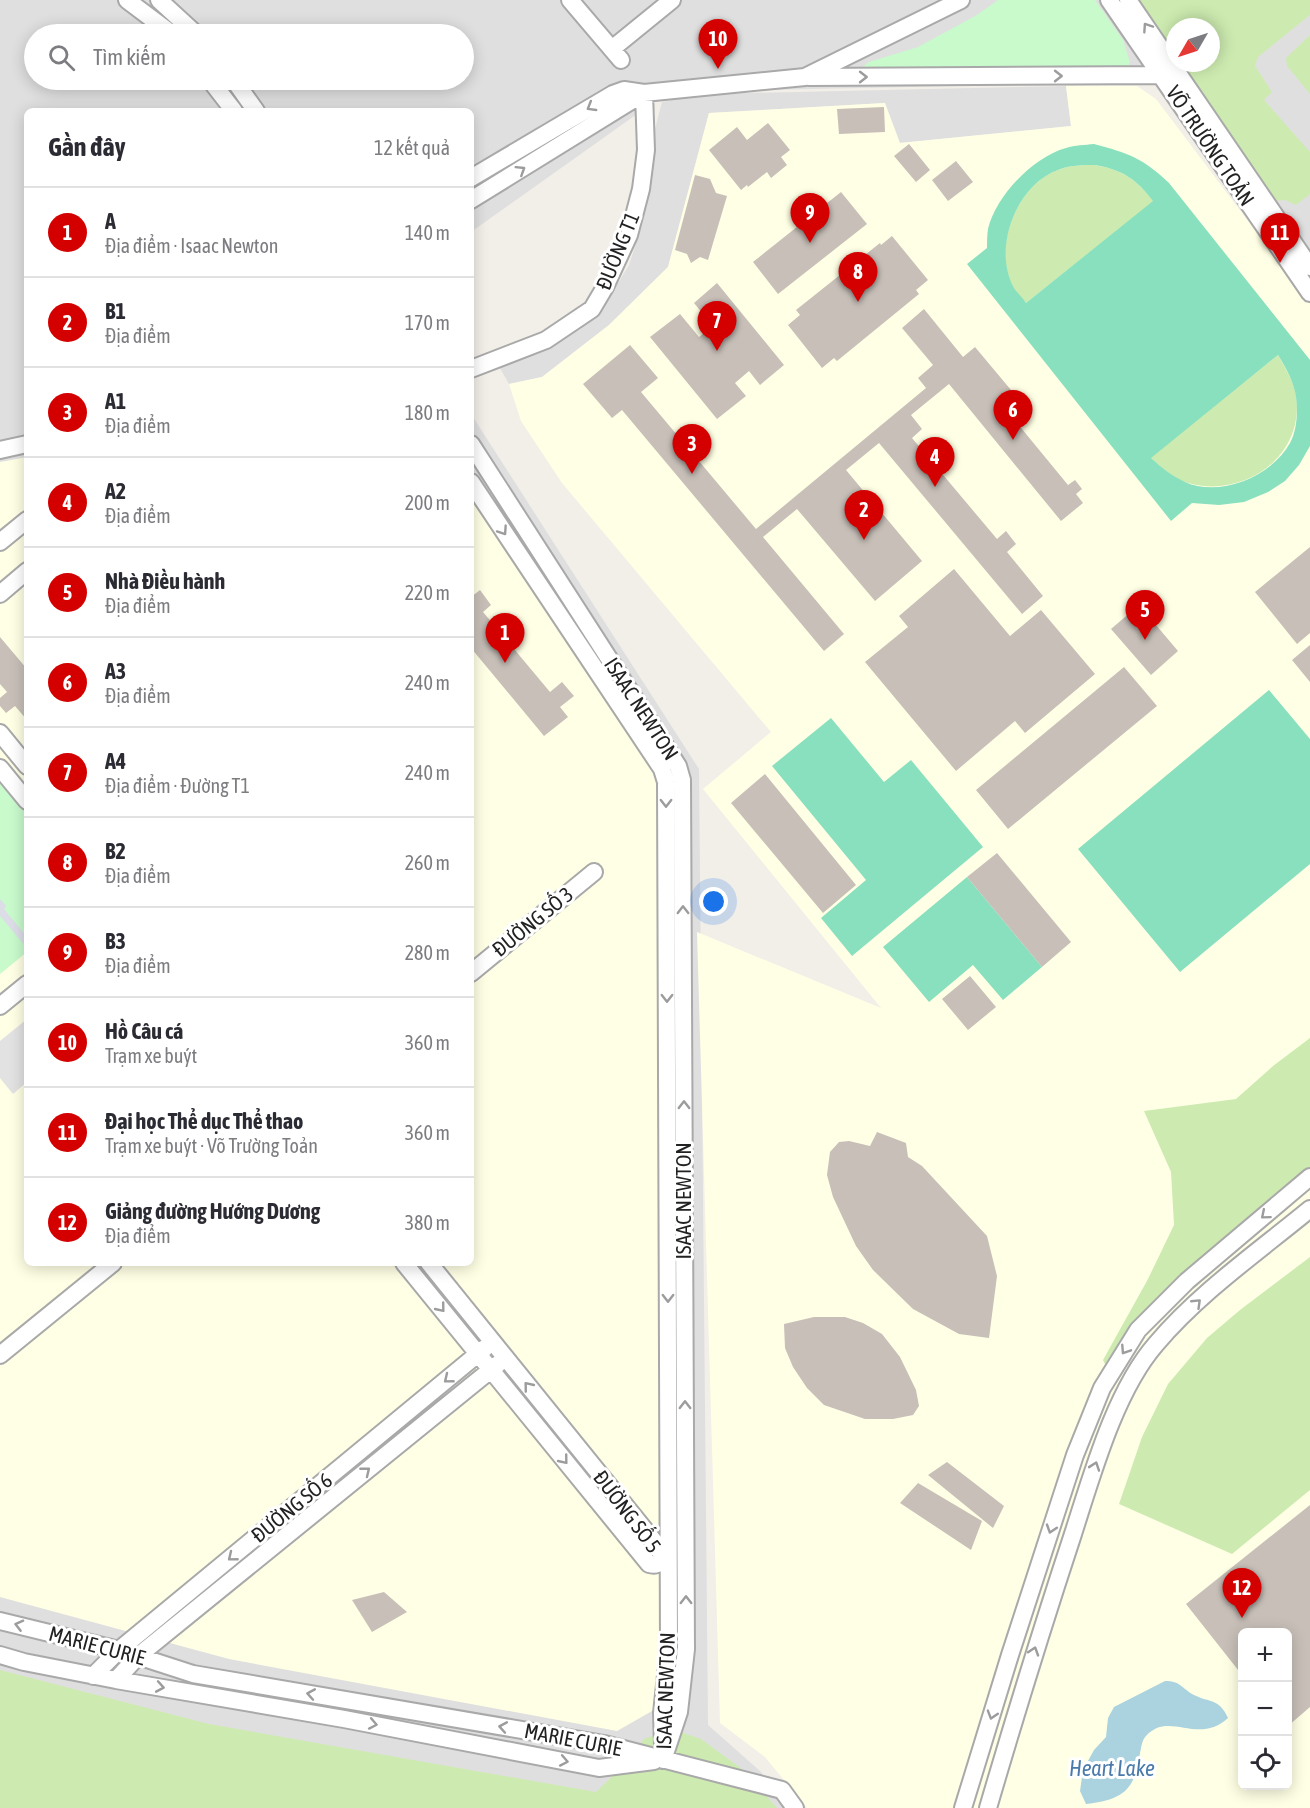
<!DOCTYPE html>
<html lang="vi">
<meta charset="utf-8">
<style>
:root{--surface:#fff;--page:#f7f7f7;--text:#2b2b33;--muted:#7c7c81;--line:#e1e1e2;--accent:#d40000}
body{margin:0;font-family:"Asap Condensed",sans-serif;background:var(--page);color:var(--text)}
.controls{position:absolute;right:18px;bottom:18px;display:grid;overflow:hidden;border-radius:9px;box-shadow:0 3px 15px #0003}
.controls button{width:54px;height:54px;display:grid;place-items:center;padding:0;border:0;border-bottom:2px solid var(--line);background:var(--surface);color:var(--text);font:30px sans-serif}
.compass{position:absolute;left:1166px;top:18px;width:54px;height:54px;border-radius:50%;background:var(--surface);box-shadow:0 3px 15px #0003;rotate:231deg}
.you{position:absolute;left:714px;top:902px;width:21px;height:21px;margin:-15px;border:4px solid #fff;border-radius:50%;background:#1a73e8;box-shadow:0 0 0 9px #1a73e833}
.badge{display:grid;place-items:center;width:39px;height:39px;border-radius:50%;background:var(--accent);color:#fff;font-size:20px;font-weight:700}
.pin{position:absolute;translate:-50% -50px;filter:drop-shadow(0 2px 3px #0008)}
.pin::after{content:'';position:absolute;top:32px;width:21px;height:18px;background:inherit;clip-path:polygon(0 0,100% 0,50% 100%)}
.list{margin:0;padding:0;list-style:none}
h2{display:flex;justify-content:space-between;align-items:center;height:78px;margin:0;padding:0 24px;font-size:26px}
h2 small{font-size:20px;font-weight:400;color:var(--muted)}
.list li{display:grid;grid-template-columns:39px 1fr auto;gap:18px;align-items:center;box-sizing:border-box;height:90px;padding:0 24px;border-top:2px solid var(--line)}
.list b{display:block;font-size:22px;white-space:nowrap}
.list p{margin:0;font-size:20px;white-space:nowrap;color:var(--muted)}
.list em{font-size:20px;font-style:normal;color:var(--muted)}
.icon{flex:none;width:33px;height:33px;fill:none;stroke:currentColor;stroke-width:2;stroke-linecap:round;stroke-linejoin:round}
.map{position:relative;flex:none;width:1310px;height:1808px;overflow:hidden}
.search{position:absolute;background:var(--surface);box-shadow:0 3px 15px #0003;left:24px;top:24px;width:450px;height:66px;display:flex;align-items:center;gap:15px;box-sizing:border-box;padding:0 21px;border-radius:33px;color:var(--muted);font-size:22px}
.panel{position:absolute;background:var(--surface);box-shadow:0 3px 15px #0003;left:24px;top:108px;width:450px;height:1158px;border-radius:9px}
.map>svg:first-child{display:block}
.residential{fill:#e0dfdf;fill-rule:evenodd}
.education{fill:#ffffe5;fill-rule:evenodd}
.grass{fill:#cdebb0}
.park{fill:#c8facc}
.pitch{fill:#88e0be;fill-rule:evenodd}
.parking{fill:#e2e2e2}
.plaza{fill:#dddde8}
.water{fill:#aad3df}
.building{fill:#c7bfb8}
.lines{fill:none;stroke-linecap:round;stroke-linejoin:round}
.minor-casing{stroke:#a9a9a9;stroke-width:20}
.minor{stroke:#fff;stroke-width:16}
.oneway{stroke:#9c9c9c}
.labels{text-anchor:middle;stroke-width:6;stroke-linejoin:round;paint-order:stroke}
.street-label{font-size:21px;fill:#222;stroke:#fff}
.water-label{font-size:22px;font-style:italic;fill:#4a7aab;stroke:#fff}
</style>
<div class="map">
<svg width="1310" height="1808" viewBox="0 0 1310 1808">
<rect width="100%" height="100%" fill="#f2efe9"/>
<!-- residential -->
<path class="residential" d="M 0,0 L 1310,0 L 1310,292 L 1159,82 L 668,92 L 471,232 L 471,111 L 27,111 L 27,1263 L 471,1263 L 471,414 L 699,769 L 708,1725 L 760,1771 L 790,1808 L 0,1808 ZM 1175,27 L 1211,27 L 1211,63 L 1175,63 ZM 34,34 L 464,34 L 464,80 L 34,80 Z
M 1066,86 L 1071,126 L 899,143 L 884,103 L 709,113 L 668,267 L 609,325 L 542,377 L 509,384 L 500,368 L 580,327 L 607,301 L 629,265 L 642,225 L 649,152 L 662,102 L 701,94 Z"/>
<!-- education -->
<path class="education" d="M 1066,86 L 1137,86 L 1156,99 L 1310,303 L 1310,1808 L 807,1808 L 765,1757 L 720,1723 L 697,932 L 881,1008 L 703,789 L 771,732 L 562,483 L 521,421 L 509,384 L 542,377 L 609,325 L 668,267 L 709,113 L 885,103 L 900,143 L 1071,126 ZM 1242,1632 L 1288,1632 L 1288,1786 L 1242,1786 Z
M 27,457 L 27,1263 L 471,1263 L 471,496 L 658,770 L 666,1703 L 617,1731 L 229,1659 L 0,1597 L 0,462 Z"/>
<!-- grass -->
<path class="grass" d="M 1136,0 L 1310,0 L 1310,15 L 1258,57 L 1255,66 L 1272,92 L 1264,100 L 1310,152 L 1310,194 L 1296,205 L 1285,200 L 1274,201 L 1179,63 L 1211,63 L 1211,27 L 1175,27 L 1175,58 Z
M 1310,35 L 1310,94 L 1287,66 L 1286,58 Z
M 1095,165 C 1126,171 1133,178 1154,201 L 1026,303 C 1023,298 1017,294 1014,289 C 991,249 1016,185 1058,170 C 1070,165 1083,165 1095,165 Z
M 1278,355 C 1285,368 1294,381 1296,396 C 1305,457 1243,499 1188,483 C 1174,479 1161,467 1150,457 Z
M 1310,1038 L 1310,1167 L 1134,1324 L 1106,1366 L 1103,1360 L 1148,1279 L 1174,1225 L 1171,1172 L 1144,1111 L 1236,1099 L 1273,1066 Z
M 1310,1257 L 1310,1490 L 1232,1554 L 1119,1504 L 1142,1437 L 1168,1384 L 1207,1338 L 1240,1310 Z
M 0,1670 L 209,1724 L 596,1792 L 623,1766 L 644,1739 L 671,1729 L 701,1739 L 742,1769 L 777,1808 L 0,1808 Z"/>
<!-- park -->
<path class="park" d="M 998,0 L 1095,0 L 1123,40 L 1130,62 L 1126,73 L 859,70 L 869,62 L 918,47 L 977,15 Z
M 0,781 L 27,814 L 27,952 L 0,974 Z"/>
<!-- pitch -->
<path class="pitch" d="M 1094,144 C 1128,153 1143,158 1169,183 L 1310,360 L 1310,446 L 1299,465 L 1285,481 L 1268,492 L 1244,502 L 1219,505 L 1192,503 L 1171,521 L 967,264 L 987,248 C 987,242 987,235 988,229 C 996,196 1033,157 1066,148 C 1075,145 1085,145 1094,144 ZM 1095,165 C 1123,170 1136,179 1153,201 L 1026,303 C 1023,298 1017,293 1014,288 C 992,249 1016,185 1058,170 C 1070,165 1083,165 1095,165 ZM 1278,355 C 1286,368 1294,382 1296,397 C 1298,412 1297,430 1290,443 C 1272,476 1220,498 1185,482 C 1172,476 1161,467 1151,458 Z
M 1269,690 L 1310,739 L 1310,864 L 1180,972 L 1078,849 Z
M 831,718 L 884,782 L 911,760 L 983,847 L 852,956 L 821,918 L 866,880 L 772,766 Z
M 967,877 L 1042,967 L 1003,1000 L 973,965 L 929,1002 L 883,947 Z"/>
<!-- parking -->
<path class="parking" d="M 27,1019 L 27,1082 L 13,1094 L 0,1078 L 0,1041 Z"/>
<!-- plaza -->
<path class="plaza" d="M 0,899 L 6,906 L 4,909 L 27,937 L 27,948 L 0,916 Z"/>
<!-- water -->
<path class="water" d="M 1165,1681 C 1181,1681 1181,1688 1194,1695 C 1210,1703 1219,1698 1228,1718 C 1198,1746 1169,1710 1146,1736 C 1141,1741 1141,1751 1139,1758 C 1134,1793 1119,1800 1086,1804 L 1080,1791 L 1083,1770 L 1094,1750 L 1106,1737 L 1108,1718 L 1114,1707 Z"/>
<!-- building -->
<path class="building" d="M 884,107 L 885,132 L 839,134 L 837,109 Z
M 768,123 L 790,150 L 781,157 L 787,165 L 771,178 L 767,172 L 748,187 L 747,185 L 741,190 L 709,150 L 737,127 L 747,140 Z
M 909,144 L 930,170 L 916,182 L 894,156 Z
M 956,161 L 973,182 L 948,201 L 932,180 Z
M 695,175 L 710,179 L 716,193 L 727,196 L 708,260 L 700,257 L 691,263 L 687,254 L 675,250 Z
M 841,192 L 867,224 L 778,294 L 753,262 Z
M 892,236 L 928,280 L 916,290 L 919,294 L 837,361 L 834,358 L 822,368 L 788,325 L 800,315 L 796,310 L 880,243 L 881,245 Z
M 717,283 L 784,365 L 760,385 L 749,371 L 735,383 L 746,396 L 717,419 L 650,337 L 680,314 L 699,337 L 713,326 L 694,303 Z
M 924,309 L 963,357 L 975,347 L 1011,390 L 998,400 L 1068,485 L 1075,480 L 1082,489 L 1076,494 L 1083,503 L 1061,521 L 949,384 L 911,415 L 922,429 L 912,438 L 997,539 L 1006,531 L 1016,544 L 1007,552 L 1043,596 L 1022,614 L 879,443 L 846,470 L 922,561 L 875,601 L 797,509 L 763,537 L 844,634 L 824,651 L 622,410 L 612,418 L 583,384 L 630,345 L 658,378 L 641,392 L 756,529 L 926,388 L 918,378 L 933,365 L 902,328 Z
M 1310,547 L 1310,633 L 1297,644 L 1255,592 Z
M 954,569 L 1010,636 L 1041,610 L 1095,674 L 1025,733 L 1015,721 L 956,771 L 865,662 L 908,627 L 899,616 Z
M 480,590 L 491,605 L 483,612 L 550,692 L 562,682 L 574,696 L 560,707 L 568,717 L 544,736 L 471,648 L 471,597 Z
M 1139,605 L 1178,651 L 1151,675 L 1111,629 Z
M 0,637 L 27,669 L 27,720 L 15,706 L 6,713 L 0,706 L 0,698 L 7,692 L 0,684 Z
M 1310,645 L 1310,682 L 1292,660 Z
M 1124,667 L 1157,706 L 1008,829 L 976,790 Z
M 765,774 L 856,885 L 823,913 L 731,803 Z
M 997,853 L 1071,942 L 1042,967 L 967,877 Z
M 970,976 L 996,1007 L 968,1030 L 942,999 Z
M 877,1132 L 906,1143 L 908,1157 L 922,1166 L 987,1236 L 997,1276 L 989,1338 L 959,1334 L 913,1309 L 873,1270 L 856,1246 L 833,1197 L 827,1175 L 830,1152 L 839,1142 L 849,1141 L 870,1146 Z
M 814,1317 L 845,1317 L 863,1323 L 882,1334 L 900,1357 L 916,1390 L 919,1406 L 913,1415 L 893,1419 L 865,1419 L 824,1405 L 807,1388 L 793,1367 L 785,1348 L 784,1324 Z
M 947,1462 L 1004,1506 L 993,1528 L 928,1475 Z
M 918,1483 L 982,1521 L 971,1550 L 900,1503 Z
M 1310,1505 L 1310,1707 L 1288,1726 L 1288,1632 L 1242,1632 L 1242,1675 L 1186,1604 Z
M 384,1592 L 407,1612 L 372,1632 L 352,1600 Z"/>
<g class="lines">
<defs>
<path id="minor" d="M 127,0 L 172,34
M 159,0 L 196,34
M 570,0 L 621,60
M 1109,0 L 1310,293
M 1128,0 L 1310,267
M 613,48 L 672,0
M 809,77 L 1161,75 L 1174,66
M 210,80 L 234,111
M 234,80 L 256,111
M 471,178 L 613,94 L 624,90 L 644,93 L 805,77 L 961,0
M 471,200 L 644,93
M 471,369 L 546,340 L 592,309 L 605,287 L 629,235 L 641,189 L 646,150 L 644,93
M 471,444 L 678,766 L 682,780 L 686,1649 L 679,1712 L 663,1760
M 0,450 L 27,444
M 471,482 L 662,769 L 666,782 L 669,1647 L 662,1713 L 663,1747
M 0,542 L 27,520
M 0,594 L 27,571
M 0,733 L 27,766
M 0,768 L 27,801
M 471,973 L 594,872
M 0,1006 L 27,984
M 404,1263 L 649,1564 C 663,1568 664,1555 657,1545 L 429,1263
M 0,1355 L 113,1263
M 0,1621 L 119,1650 L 193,1674 L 604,1744 L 782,1790 L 795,1808
M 0,1655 L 24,1662 L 116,1680 L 344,1719 L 599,1768 L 654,1761
M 93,1676 L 119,1650 L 485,1348
M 116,1680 L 138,1656 L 498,1364
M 963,1808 L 1010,1655 L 1075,1455 L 1102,1388 L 1138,1330 L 1187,1281 L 1310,1177
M 988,1808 C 1015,1716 1043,1625 1073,1534 C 1092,1475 1115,1391 1156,1344 C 1199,1293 1259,1251 1310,1209"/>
</defs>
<!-- minor casing -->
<use href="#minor" class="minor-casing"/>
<!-- minor -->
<use href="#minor" class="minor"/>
</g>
<!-- one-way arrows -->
<defs><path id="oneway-chevron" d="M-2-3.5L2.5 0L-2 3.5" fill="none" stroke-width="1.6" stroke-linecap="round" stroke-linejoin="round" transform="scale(1.5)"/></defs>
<g class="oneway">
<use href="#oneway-chevron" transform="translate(1147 27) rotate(-124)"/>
<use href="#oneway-chevron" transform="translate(1058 76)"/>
<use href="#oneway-chevron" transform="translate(863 77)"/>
<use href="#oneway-chevron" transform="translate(591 107) rotate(149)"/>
<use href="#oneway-chevron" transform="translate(521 170) rotate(-32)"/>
<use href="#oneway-chevron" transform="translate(503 531) rotate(56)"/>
<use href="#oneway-chevron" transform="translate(666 803) rotate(90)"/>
<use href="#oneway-chevron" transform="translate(683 910) rotate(-90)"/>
<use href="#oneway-chevron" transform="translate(667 998) rotate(90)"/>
<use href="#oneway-chevron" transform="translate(684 1105) rotate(-90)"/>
<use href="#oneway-chevron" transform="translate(1265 1215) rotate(140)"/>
<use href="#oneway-chevron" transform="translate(668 1298) rotate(90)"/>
<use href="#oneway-chevron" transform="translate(1197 1303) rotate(-44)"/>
<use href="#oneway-chevron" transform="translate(441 1308) rotate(51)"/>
<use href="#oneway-chevron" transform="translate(1125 1350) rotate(123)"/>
<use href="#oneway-chevron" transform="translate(448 1379) rotate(141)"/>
<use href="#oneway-chevron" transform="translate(528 1386) rotate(-129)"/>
<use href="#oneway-chevron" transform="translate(685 1405) rotate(-90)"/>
<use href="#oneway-chevron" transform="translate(564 1460) rotate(51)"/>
<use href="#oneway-chevron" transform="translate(1095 1466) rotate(-71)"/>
<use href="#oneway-chevron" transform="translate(366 1471) rotate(-39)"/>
<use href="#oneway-chevron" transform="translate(1051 1529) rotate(108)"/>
<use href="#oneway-chevron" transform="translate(232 1557) rotate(141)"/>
<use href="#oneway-chevron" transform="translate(686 1600) rotate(-90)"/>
<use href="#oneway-chevron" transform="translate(19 1625) rotate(-166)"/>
<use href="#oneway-chevron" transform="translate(1034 1651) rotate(-72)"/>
<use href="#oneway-chevron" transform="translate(160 1687) rotate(10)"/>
<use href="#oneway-chevron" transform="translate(311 1694) rotate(-170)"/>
<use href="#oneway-chevron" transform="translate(992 1715) rotate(107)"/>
<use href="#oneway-chevron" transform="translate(373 1724) rotate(11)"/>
<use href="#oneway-chevron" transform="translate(503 1727) rotate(-170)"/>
<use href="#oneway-chevron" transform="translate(564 1761) rotate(11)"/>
</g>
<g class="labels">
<!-- street labels -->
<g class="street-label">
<text transform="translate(1210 146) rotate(56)" y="7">VÕ TRƯỜNG TOẢN</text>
<text transform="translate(618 251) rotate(-68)" y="7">ĐƯỜNG T1</text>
<text transform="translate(641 709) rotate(57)" y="7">ISAAC NEWTON</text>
<text transform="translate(533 922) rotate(-39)" y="7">ĐƯỜNG SỐ 3</text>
<text transform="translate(684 1201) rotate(-90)" y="7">ISAAC NEWTON</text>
<text transform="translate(292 1508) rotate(-39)" y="7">ĐƯỜNG SỐ 6</text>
<text transform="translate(627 1512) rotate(53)" y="7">ĐƯỜNG SỐ 5</text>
<text transform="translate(97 1646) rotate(15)" y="7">MARIE CURIE</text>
<text transform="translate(666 1691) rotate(-88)" y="7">ISAAC NEWTON</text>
<text transform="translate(573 1740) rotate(11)" y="7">MARIE CURIE</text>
</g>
<!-- water labels -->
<g class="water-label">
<text x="1112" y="1776">Heart Lake</text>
</g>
</g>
</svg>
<div class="controls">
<button>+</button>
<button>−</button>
<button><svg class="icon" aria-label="locate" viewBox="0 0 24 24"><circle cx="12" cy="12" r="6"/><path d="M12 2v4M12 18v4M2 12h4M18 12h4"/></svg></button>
</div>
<svg class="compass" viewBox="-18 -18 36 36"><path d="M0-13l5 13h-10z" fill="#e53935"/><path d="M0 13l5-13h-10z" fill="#7c7c81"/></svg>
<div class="you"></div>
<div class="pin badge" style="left:505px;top:663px">1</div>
<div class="pin badge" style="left:864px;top:540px">2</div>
<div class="pin badge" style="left:692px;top:474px">3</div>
<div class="pin badge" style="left:935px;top:487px">4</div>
<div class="pin badge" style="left:1145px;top:640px">5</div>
<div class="pin badge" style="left:1013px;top:440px">6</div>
<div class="pin badge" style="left:717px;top:351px">7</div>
<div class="pin badge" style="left:858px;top:302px">8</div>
<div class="pin badge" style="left:810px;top:243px">9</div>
<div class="pin badge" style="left:718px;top:69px">10</div>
<div class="pin badge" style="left:1280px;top:263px">11</div>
<div class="pin badge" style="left:1242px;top:1618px">12</div>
<div class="search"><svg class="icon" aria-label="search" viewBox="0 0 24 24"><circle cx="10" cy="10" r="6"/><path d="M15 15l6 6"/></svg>Tìm kiếm</div>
<section class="panel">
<h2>Gần đây<small>12 kết quả</small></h2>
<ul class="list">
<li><span class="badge">1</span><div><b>A</b><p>Địa điểm · Isaac Newton</p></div><em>140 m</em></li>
<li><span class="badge">2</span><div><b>B1</b><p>Địa điểm</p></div><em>170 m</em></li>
<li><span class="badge">3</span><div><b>A1</b><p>Địa điểm</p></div><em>180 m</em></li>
<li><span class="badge">4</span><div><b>A2</b><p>Địa điểm</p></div><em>200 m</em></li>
<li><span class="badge">5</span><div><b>Nhà Điều hành</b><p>Địa điểm</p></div><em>220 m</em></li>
<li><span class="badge">6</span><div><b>A3</b><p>Địa điểm</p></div><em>240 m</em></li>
<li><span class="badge">7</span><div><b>A4</b><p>Địa điểm · Đường T1</p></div><em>240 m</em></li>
<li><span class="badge">8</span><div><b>B2</b><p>Địa điểm</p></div><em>260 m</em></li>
<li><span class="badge">9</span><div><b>B3</b><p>Địa điểm</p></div><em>280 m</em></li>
<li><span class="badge">10</span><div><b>Hồ Câu cá</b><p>Trạm xe buýt</p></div><em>360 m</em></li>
<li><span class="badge">11</span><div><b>Đại học Thể dục Thể thao</b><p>Trạm xe buýt · Võ Trường Toản</p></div><em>360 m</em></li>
<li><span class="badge">12</span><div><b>Giảng đường Hướng Dương</b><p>Địa điểm</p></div><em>380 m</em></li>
</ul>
</section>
</div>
